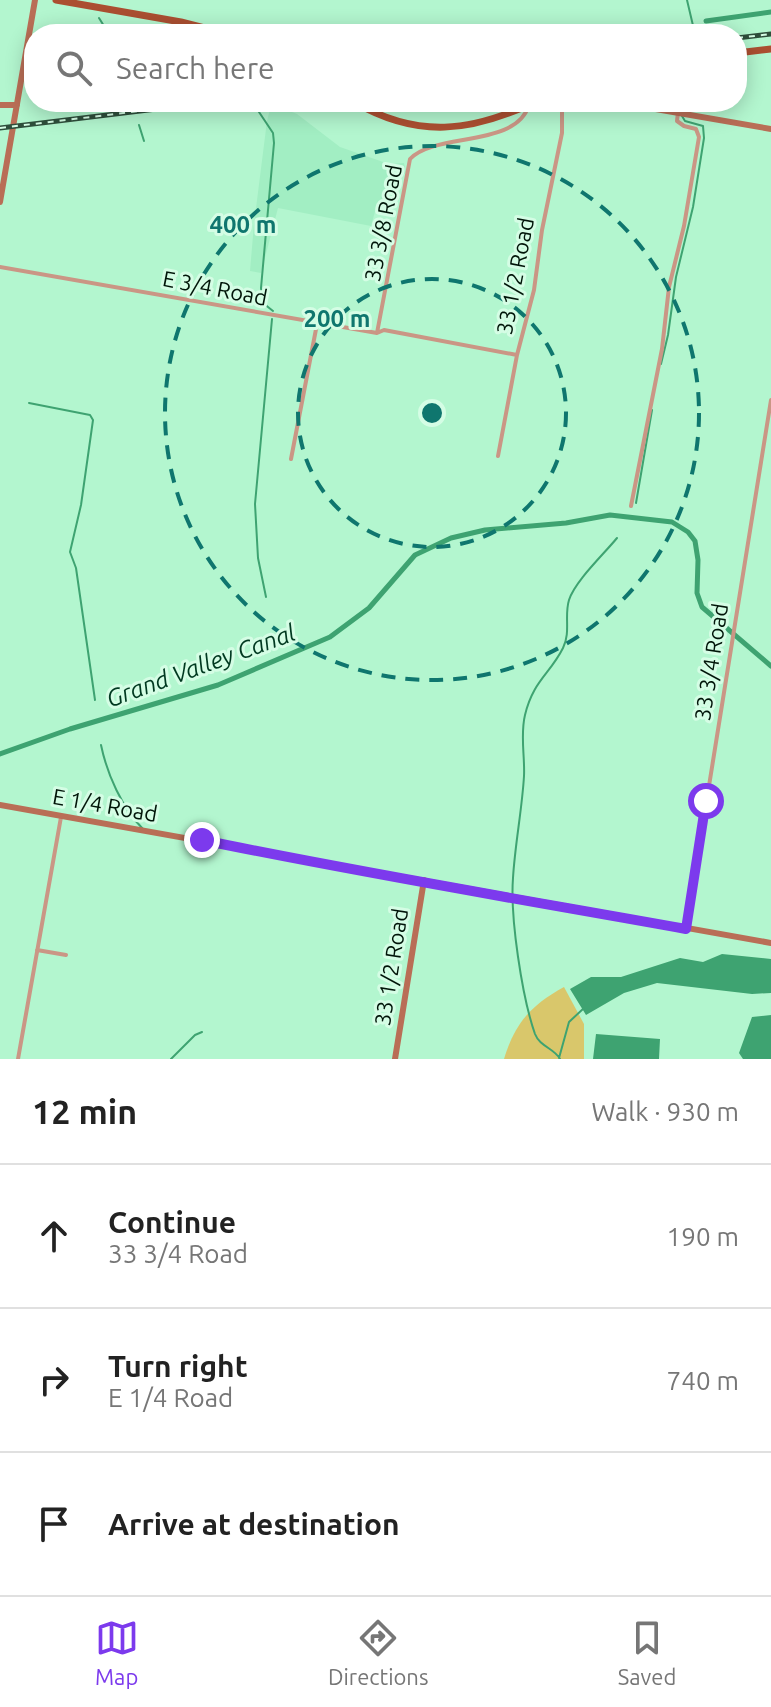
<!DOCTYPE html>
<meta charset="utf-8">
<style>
:root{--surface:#fff;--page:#f6f6f6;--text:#222;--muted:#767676;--line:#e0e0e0;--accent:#7c3aed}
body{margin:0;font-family:Ubuntu,sans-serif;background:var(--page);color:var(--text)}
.stop{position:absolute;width:24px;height:24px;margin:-18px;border:6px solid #7c3aed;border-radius:50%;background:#fff}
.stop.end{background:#7c3aed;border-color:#fff;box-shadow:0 2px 8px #0008}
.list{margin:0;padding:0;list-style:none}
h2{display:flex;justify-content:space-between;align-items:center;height:104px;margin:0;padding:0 32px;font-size:34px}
h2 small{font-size:26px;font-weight:400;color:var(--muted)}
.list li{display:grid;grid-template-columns:52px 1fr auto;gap:24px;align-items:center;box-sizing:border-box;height:144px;padding:0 32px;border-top:2px solid var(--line)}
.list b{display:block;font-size:30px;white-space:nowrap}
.list p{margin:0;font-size:26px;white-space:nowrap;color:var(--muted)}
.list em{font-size:26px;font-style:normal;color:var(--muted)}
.icon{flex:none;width:44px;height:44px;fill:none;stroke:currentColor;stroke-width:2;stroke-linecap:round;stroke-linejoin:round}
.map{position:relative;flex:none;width:771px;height:1059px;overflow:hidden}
.search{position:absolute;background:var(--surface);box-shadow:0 4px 20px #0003;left:24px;right:24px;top:24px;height:88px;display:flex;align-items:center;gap:20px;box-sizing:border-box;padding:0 28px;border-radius:32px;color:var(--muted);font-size:30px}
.sheet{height:536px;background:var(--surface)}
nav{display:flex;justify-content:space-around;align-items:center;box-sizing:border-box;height:112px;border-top:2px solid var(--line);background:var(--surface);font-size:22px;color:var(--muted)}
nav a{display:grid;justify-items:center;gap:4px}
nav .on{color:var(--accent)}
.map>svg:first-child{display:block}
.built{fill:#a2eec3}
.green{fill:#d9c76b}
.water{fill:#3ea371}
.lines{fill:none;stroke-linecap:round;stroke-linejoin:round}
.stream{stroke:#3ea371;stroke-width:2}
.canal{stroke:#3ea371;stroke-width:5}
.street{stroke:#ca9685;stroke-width:4}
.secondary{stroke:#b96e56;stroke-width:6}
.primary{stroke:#ab4f31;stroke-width:7}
.rail-casing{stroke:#2e4e3b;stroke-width:5}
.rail{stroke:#d5fde5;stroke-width:2;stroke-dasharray:6;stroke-linecap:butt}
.route{stroke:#7c3aed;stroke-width:10}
.ring{fill:none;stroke:#0f766e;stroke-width:4;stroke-dasharray:14 10}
.labels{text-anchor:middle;stroke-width:6;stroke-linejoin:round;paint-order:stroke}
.street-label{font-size:22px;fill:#001509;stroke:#d5fde5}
.water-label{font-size:24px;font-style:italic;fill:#003920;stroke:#d5fde5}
.centre{fill:#0f766e;stroke:#d5fde5;stroke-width:4}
.ring-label{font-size:24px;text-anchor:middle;font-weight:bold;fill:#0f766e;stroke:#d5fde5;stroke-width:6;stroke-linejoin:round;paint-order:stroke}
</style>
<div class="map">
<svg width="771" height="1059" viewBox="0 0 771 1059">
<rect width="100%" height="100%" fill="#b3f6cf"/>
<!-- built -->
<path class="built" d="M 277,106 L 297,114 L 340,147 L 389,164 L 404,163 L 406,172 L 376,208 L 371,226 L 278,208 L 261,273 L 250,271 L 254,224 L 267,121 L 270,109 Z"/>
<!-- green -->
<path class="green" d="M 564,987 L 584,1024 L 584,1059 L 504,1059 C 515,1023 531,1005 564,987 Z"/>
<!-- water -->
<path class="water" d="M 722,954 L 771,959 L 771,993 L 752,994 L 657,983 L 624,993 L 586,1015 L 570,989 L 591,977 L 621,977 L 680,958 L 703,962 Z
M 771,1015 L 771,1059 L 743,1059 L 739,1053 L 752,1017 Z
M 596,1034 L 660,1039 L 659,1059 L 593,1059 Z"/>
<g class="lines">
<!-- stream -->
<path class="stream" d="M 687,0 L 695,34
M 99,18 L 109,34
M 253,103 L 273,133 L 274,143 L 261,288 L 263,303 L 273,311
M 139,125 L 144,141
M 661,364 L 668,335 L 676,277 L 693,207 L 704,138 L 703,126 L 685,121 L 682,116 L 688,102
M 29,403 L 90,415 L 93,420 L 81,505 L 70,552 L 76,568 L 95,700
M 636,503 L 652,410
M 266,597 L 258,558 L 255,504 L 272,319
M 101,745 C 107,774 122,808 143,829
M 373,875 L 415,884
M 559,1058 L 569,1022 L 584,1008
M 171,1059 L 195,1035 L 202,1032
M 560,1059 C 554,1048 540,1047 535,1034 C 522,997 510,917 513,878 C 515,844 522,810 524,776 C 525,756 520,735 525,715 C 533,681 550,674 563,648 C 571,632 564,616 569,600 C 575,581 604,554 617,538"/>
<!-- canal -->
<path class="canal" d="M 706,21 L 771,12
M 0,754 L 70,729 L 218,685 L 330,637 L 369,608 L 415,555 L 451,538 L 485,530 L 566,523 L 610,515 L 672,522 L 688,532 L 695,541 L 698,560 L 697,593 L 702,607 L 771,666"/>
<!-- street -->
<path class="street" d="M 0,267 L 377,333 L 384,330 L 517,355
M 377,333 L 410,159 C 435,132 516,148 529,105
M 498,456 L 517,355 L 534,290 L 542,230 L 562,133 L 562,110 L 559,102
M 291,459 L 317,324
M 631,506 L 662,349 L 669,287 L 684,226 L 699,137 L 696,129 L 684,126 L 677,121 L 678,112
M 686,929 L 771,400
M 37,950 L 66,955
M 18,1059 L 61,817"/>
<!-- secondary -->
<path class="secondary" d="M 615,102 L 771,129
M 0,105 L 17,105
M 0,202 L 35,0
M 0,805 L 771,943
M 395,1059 L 424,880"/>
<!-- primary -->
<path class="primary" d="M 56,0 L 181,22 L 228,34
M 737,53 L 771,49
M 354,102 C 418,139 471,132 535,102"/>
<defs>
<path id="rail" d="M 737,38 L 771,34
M 0,128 L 214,102"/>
</defs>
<!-- rail casing -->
<use href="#rail" class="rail-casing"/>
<!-- rail -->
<use href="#rail" class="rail"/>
</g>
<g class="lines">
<!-- route -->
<path class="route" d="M 202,840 C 362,873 524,900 686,929 L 706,801"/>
</g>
<!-- distance rings -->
<g class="ring">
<circle cx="432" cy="413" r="134"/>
<circle cx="432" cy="413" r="267"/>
</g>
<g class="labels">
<!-- street labels -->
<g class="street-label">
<text transform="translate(383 223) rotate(-79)" y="8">33 3/8 Road</text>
<text transform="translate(515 276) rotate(-79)" y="8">33 1/2 Road</text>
<text transform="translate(215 288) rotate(11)" y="8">E 3/4 Road</text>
<text transform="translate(711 662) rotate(-81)" y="8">33 3/4 Road</text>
<text transform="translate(105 805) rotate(10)" y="8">E 1/4 Road</text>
<text transform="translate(391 967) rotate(-81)" y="8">33 1/2 Road</text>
</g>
<!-- water labels -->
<g class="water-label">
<text transform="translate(201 666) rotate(-20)" y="8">Grand Valley Canal</text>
</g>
</g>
<circle cx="432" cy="413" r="12" class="centre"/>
<g class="ring-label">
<text x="243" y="233">400 m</text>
<text x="337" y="327">200 m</text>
</g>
</svg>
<div class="stop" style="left:706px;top:801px"></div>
<div class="stop end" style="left:202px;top:840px"></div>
<div class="search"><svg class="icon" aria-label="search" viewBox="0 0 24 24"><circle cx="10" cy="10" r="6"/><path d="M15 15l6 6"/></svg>Search here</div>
</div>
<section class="sheet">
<h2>12 min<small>Walk · 930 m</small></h2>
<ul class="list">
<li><svg class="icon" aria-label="ahead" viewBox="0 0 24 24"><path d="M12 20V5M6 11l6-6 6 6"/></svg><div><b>Continue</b><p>33 3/4 Road</p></div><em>190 m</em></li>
<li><svg class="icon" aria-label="right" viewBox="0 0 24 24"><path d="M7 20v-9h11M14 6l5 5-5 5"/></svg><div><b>Turn right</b><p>E 1/4 Road</p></div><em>740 m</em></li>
<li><svg class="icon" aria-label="arrive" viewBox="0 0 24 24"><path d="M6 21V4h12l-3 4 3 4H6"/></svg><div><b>Arrive at destination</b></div></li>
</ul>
</section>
<nav>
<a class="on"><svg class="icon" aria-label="map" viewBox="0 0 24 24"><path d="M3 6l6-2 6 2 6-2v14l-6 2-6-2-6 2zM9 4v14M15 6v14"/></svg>Map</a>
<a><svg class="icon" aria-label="directions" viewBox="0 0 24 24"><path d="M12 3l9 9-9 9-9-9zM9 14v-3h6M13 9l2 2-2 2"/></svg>Directions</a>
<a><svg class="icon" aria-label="saved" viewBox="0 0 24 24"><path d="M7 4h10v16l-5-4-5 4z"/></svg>Saved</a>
</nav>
